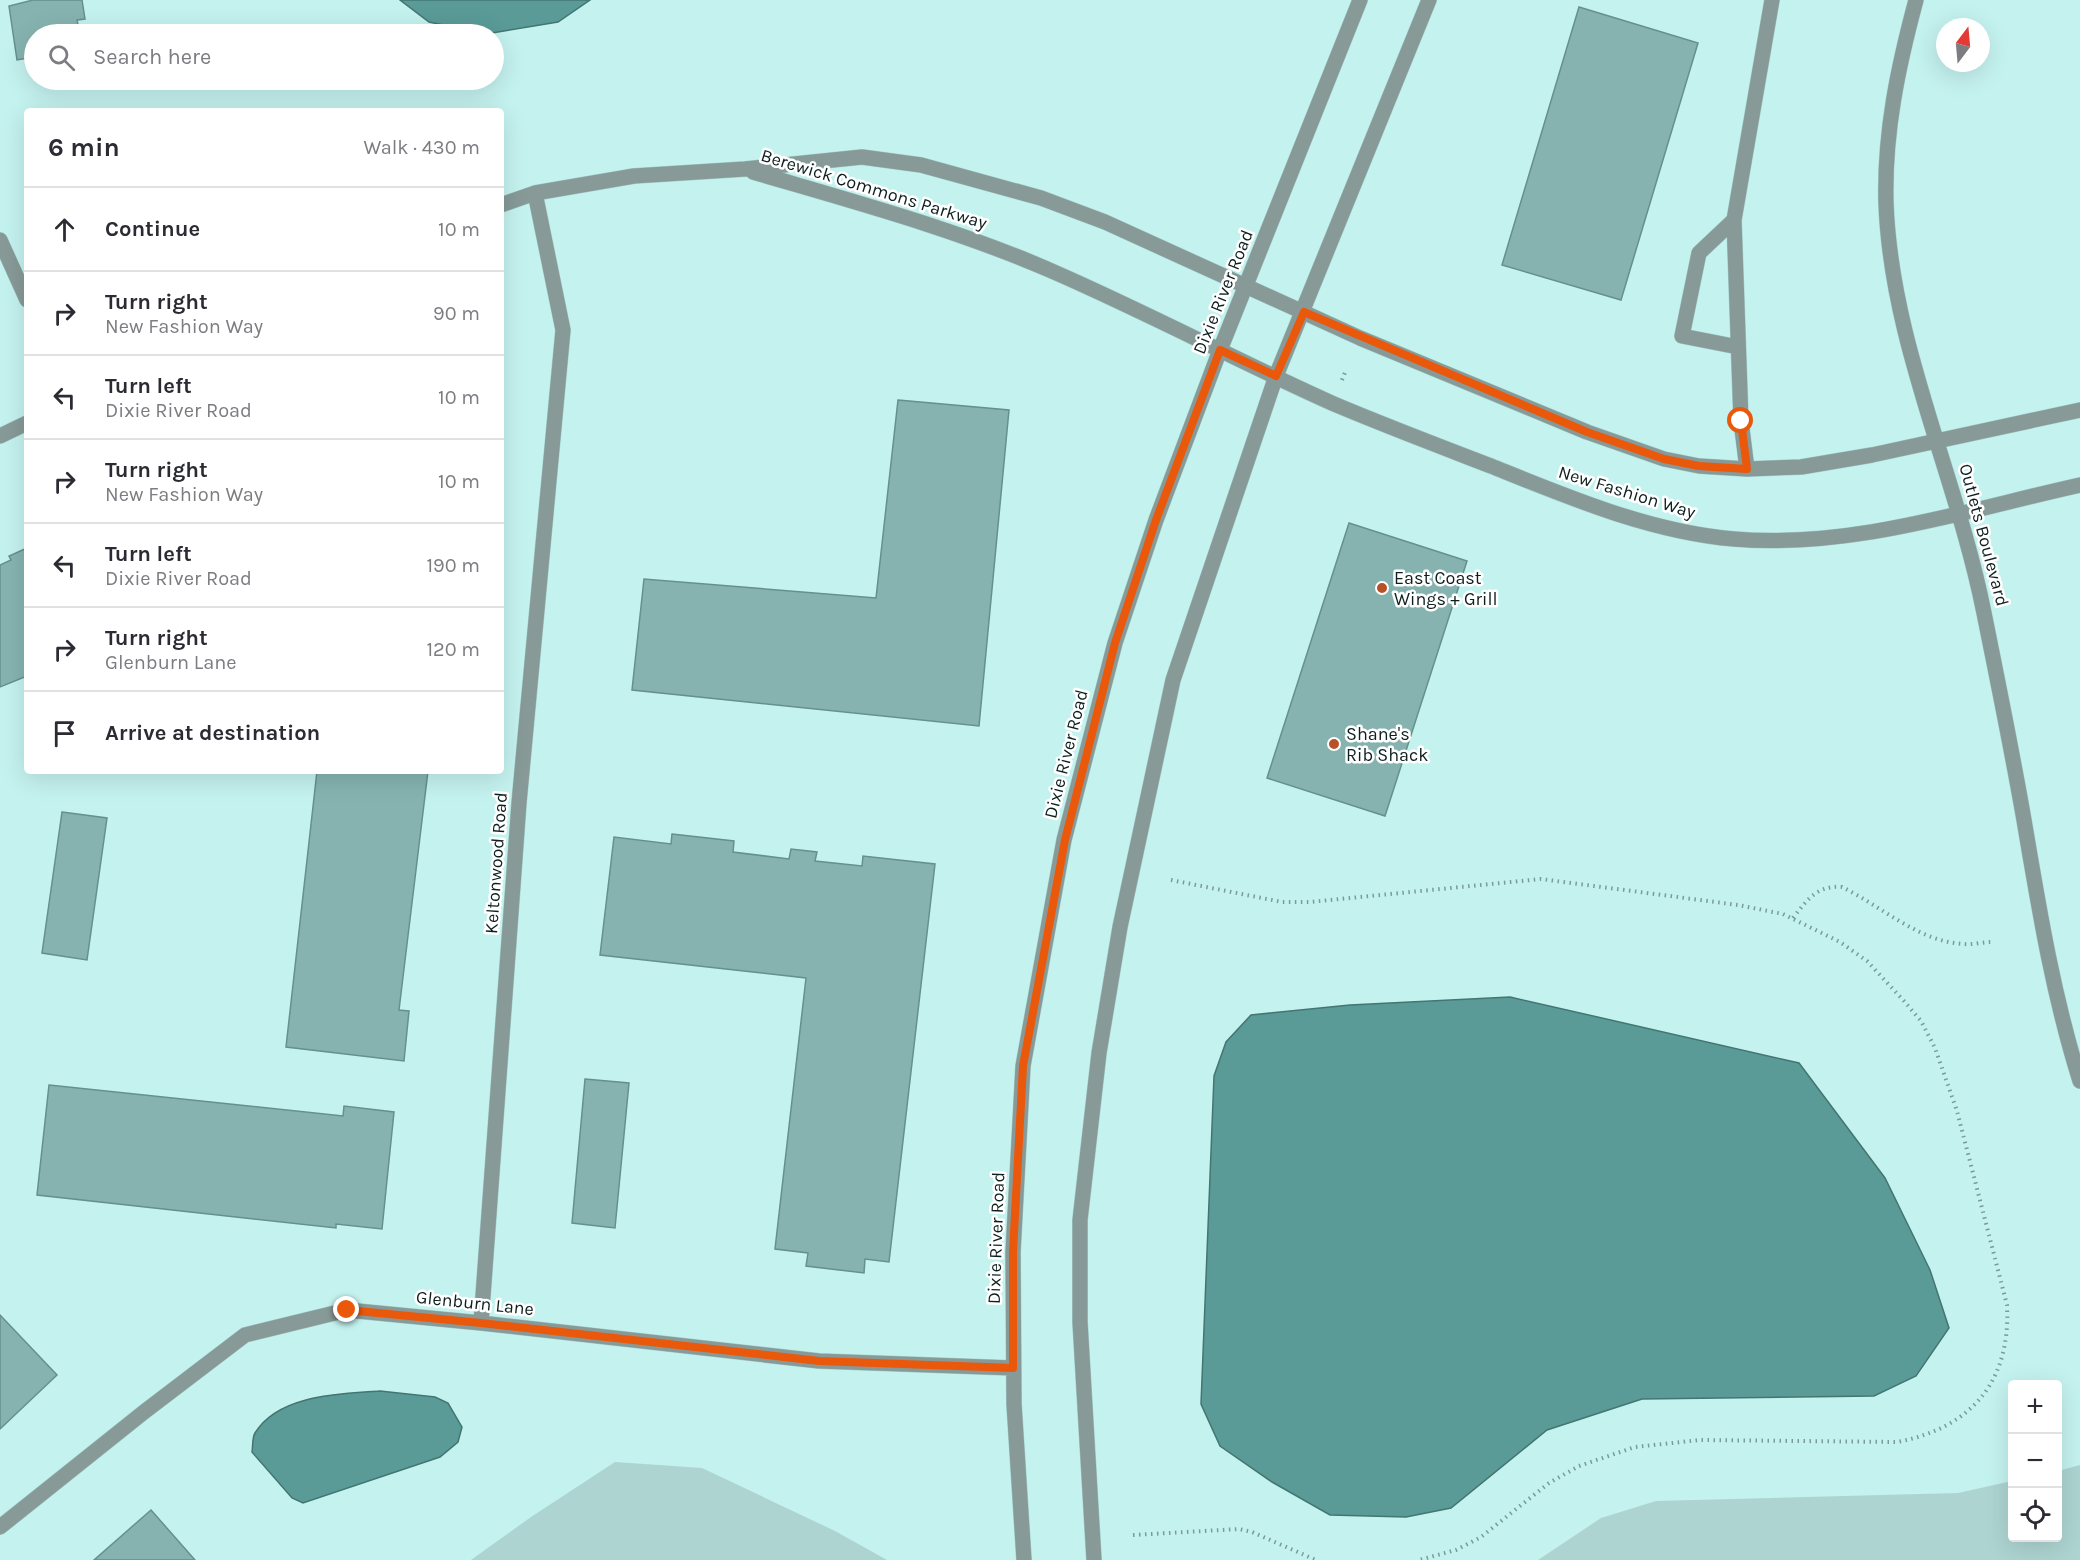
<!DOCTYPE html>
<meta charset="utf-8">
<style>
:root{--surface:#fff;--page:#f7f7f7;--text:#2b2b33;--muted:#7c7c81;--line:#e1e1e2}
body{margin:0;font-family:Karla,sans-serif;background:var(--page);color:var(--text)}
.controls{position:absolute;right:18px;bottom:18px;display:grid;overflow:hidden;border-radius:6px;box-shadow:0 6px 24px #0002}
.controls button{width:54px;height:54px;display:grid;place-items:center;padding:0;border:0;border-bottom:2px solid var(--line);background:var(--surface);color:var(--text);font:30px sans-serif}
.compass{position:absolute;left:1936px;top:18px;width:54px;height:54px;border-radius:50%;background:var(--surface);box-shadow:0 6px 24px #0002;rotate:16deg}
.stop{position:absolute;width:18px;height:18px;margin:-14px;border:4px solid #ea580c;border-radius:50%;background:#fff}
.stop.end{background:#ea580c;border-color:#fff;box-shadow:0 2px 6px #0008}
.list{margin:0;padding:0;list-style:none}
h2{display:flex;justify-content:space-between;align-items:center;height:78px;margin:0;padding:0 24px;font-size:26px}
h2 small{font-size:20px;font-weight:400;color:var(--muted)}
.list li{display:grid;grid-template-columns:39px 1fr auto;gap:18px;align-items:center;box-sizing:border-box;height:84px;padding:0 24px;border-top:2px solid var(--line)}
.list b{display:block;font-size:22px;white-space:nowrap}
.list p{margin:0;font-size:20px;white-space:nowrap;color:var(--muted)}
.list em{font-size:20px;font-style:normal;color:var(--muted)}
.icon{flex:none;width:33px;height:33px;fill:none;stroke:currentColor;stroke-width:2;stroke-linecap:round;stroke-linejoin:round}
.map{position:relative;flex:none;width:2080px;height:1560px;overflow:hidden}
.search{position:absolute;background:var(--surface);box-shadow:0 6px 24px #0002;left:24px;top:24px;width:480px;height:66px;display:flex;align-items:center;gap:15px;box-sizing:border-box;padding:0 21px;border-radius:33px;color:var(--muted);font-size:22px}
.panel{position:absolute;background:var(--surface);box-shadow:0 6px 24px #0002;left:24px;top:108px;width:480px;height:666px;border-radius:6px}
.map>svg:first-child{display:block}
.green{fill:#add4d1}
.water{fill:#5a9b97;stroke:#437673;stroke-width:1.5}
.building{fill:#86b3b0;stroke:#65908d;stroke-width:1.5}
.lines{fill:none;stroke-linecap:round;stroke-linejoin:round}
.minor-casing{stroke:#a3ccc9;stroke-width:16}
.path{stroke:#799b99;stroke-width:4;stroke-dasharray:1.5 4.5;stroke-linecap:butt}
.minor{stroke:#879a98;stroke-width:15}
.route{stroke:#ea580c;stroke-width:8}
.poi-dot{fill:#b75127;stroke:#fff;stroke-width:2}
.labels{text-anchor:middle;stroke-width:5;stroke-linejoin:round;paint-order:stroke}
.street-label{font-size:18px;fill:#0d1f1e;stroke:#fff}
.poi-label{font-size:18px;fill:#0d1f1e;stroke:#fff;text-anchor:start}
</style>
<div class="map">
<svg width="2080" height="1560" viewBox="0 0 2080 1560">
<rect width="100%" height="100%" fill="#c4f2ef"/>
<!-- green -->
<path class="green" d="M 615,1462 L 702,1468 L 835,1531 L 887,1560 L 471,1560 L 531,1517 Z
M 2080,1465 L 2080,1560 L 1538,1560 L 1601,1518 L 1656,1501 L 1958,1493 L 2012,1481 L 2012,1538 L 2058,1538 L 2058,1471 Z"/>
<!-- water -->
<path class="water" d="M 400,0 L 590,0 L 558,22 L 486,34 L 429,22 Z
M 1510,997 L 1799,1063 L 1885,1178 L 1930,1270 L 1949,1328 L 1916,1376 L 1874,1396 L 1642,1399 L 1547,1430 L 1451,1508 L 1406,1517 L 1330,1515 L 1272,1482 L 1220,1446 L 1201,1404 L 1214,1076 L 1226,1042 L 1251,1015 L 1350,1005 Z
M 380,1391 L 435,1397 L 448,1403 L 462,1427 L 458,1442 L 440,1457 L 303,1503 L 292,1498 L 252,1452 C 253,1446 252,1438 255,1433 C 279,1394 341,1394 380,1391 Z"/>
<!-- building -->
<path class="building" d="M 33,0 L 82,0 L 85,19 L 77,20 L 80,34 L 34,34 L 34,57 L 17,60 L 9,6 Z
M 1579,7 L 1698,43 L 1621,300 L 1502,265 Z
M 898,400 L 1009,410 L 979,726 L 632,690 L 644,579 L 876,598 Z
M 1349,523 L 1467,561 L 1385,816 L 1267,778 Z
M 27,548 L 27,676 L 0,687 L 0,565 L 11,560 L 9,556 Z
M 317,771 L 428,771 L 399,1010 L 409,1011 L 404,1061 L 286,1047 Z
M 62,812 L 107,818 L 87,960 L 42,953 Z
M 672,834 L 734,841 L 733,852 L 789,859 L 791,849 L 817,852 L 815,861 L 862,866 L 863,856 L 935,864 L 889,1262 L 865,1259 L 864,1273 L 806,1266 L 808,1253 L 775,1249 L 806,978 L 600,955 L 614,837 L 671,844 Z
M 585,1079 L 629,1083 L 615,1228 L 572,1223 Z
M 49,1085 L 343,1116 L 344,1106 L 394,1112 L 382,1229 L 336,1224 L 336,1228 L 37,1195 Z
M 0,1315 L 57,1375 L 0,1429 Z
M 151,1510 L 195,1560 L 94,1560 Z"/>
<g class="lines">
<defs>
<path id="minor" d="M 1916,0 C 1898,67 1884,133 1886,203 C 1891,344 1957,476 1984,613 C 1998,682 2012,751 2024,820 C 2039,909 2053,995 2080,1081
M 753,172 C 855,202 956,229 1054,272 C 1148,313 1240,362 1334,404 C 1386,426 1439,446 1491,466 C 1568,497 1650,532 1734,539 C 1851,549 1967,510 2080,485
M 501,205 L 535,193 L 634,176 L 745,169 L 862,157 L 921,165 L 1041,198 L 1105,222 L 1360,338 L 1587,432 L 1664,459 L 1699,466 L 1747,469 L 1801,467 L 1872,455 L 2080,410
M 1734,220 L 1699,253 L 1682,336 L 1738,347
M 0,240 L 27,300
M 0,436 L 27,423
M 1747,469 L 1741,421 L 1734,220 L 1772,0
M 481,1323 L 519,803 L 563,330 L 535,193
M 0,1527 L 144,1412 L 245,1335 L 347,1310 L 481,1323 L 819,1361 L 1013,1368
M 1024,1560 L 1014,1404 L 1013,1252 L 1023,1066 L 1064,840 L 1115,643 L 1156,520 L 1220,350 L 1360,0
M 1094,1560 L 1080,1322 L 1080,1220 L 1099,1053 L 1120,927 L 1173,680 L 1276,376 L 1429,0"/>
</defs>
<!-- minor casing -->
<use href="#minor" class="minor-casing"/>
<!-- path -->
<path class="path" d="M 1342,380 L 1346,370
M 1171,880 L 1282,902 L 1310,902 L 1541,879 L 1738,905 L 1783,914 L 1840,942 L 1867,961 L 1904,1001 L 1921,1021 L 1935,1048 L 1957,1111 L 2007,1305 C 2011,1381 1972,1428 1897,1442 L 1700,1440 L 1635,1447 L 1579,1466 L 1549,1483 L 1481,1537 L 1456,1550 L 1419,1560
M 1793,918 C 1807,900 1817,885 1842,887 C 1881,906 1919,942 1964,944 C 1973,945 1983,942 1992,942
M 1133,1535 L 1239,1529 L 1252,1532 L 1316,1560"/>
<!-- minor -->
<use href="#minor" class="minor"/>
</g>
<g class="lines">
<!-- route -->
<path class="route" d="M 347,1310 L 481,1323 L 819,1361 L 1013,1368 L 1013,1252 L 1023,1066 L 1065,840 L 1115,643 L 1156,520 L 1220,350 L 1276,376 L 1304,312 L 1587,432 L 1664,459 L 1699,466 L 1747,469 L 1741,421"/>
</g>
<!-- markers -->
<g class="poi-dot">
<circle cx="1382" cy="588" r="6"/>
<circle cx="1334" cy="744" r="6"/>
</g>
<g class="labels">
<!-- street labels -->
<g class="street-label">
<text transform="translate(874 189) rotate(17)" y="6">Berewick Commons Parkway</text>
<text transform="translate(1223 292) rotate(-68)" y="6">Dixie River Road</text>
<text transform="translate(1627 492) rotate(17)" y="6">New Fashion Way</text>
<text transform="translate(1984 535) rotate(75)" y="6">Outlets Boulevard</text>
<text transform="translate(1066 754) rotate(-76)" y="6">Dixie River Road</text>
<text transform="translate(496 863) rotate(-86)" y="6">Keltonwood Road</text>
<text transform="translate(996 1238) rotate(-88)" y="6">Dixie River Road</text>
<text transform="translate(475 1303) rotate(6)" y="6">Glenburn Lane</text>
</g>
<!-- poi labels -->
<g class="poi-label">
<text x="1394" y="584">East Coast<tspan x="1394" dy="21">Wings + Grill</tspan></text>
<text x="1346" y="740">Shane's<tspan x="1346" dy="21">Rib Shack</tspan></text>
</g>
</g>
</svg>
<div class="controls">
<button>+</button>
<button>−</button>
<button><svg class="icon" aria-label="locate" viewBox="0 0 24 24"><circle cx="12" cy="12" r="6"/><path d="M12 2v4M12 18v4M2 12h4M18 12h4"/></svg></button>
</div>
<svg class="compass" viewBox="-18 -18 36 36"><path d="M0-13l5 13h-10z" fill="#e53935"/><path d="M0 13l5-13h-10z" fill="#7c7c81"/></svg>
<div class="stop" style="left:1741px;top:421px"></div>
<div class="stop end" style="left:347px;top:1310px"></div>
<div class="search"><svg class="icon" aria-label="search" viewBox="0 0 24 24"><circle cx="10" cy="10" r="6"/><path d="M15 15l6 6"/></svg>Search here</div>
<section class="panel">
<h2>6 min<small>Walk · 430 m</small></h2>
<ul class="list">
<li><svg class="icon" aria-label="ahead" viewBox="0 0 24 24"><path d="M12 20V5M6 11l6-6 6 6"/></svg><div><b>Continue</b></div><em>10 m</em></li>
<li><svg class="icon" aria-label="right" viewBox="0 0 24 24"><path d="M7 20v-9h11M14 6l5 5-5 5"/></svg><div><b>Turn right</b><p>New Fashion Way</p></div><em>90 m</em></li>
<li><svg class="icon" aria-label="left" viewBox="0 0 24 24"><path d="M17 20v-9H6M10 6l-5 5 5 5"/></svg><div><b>Turn left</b><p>Dixie River Road</p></div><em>10 m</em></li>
<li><svg class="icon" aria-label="right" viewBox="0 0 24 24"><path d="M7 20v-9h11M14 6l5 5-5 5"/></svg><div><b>Turn right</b><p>New Fashion Way</p></div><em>10 m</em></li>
<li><svg class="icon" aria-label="left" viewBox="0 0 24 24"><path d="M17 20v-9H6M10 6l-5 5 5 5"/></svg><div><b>Turn left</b><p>Dixie River Road</p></div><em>190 m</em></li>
<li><svg class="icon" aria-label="right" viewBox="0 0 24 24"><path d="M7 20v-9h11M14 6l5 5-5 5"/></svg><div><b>Turn right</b><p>Glenburn Lane</p></div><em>120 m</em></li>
<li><svg class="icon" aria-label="arrive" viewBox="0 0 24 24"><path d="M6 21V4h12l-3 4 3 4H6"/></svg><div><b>Arrive at destination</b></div></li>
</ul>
</section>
</div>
